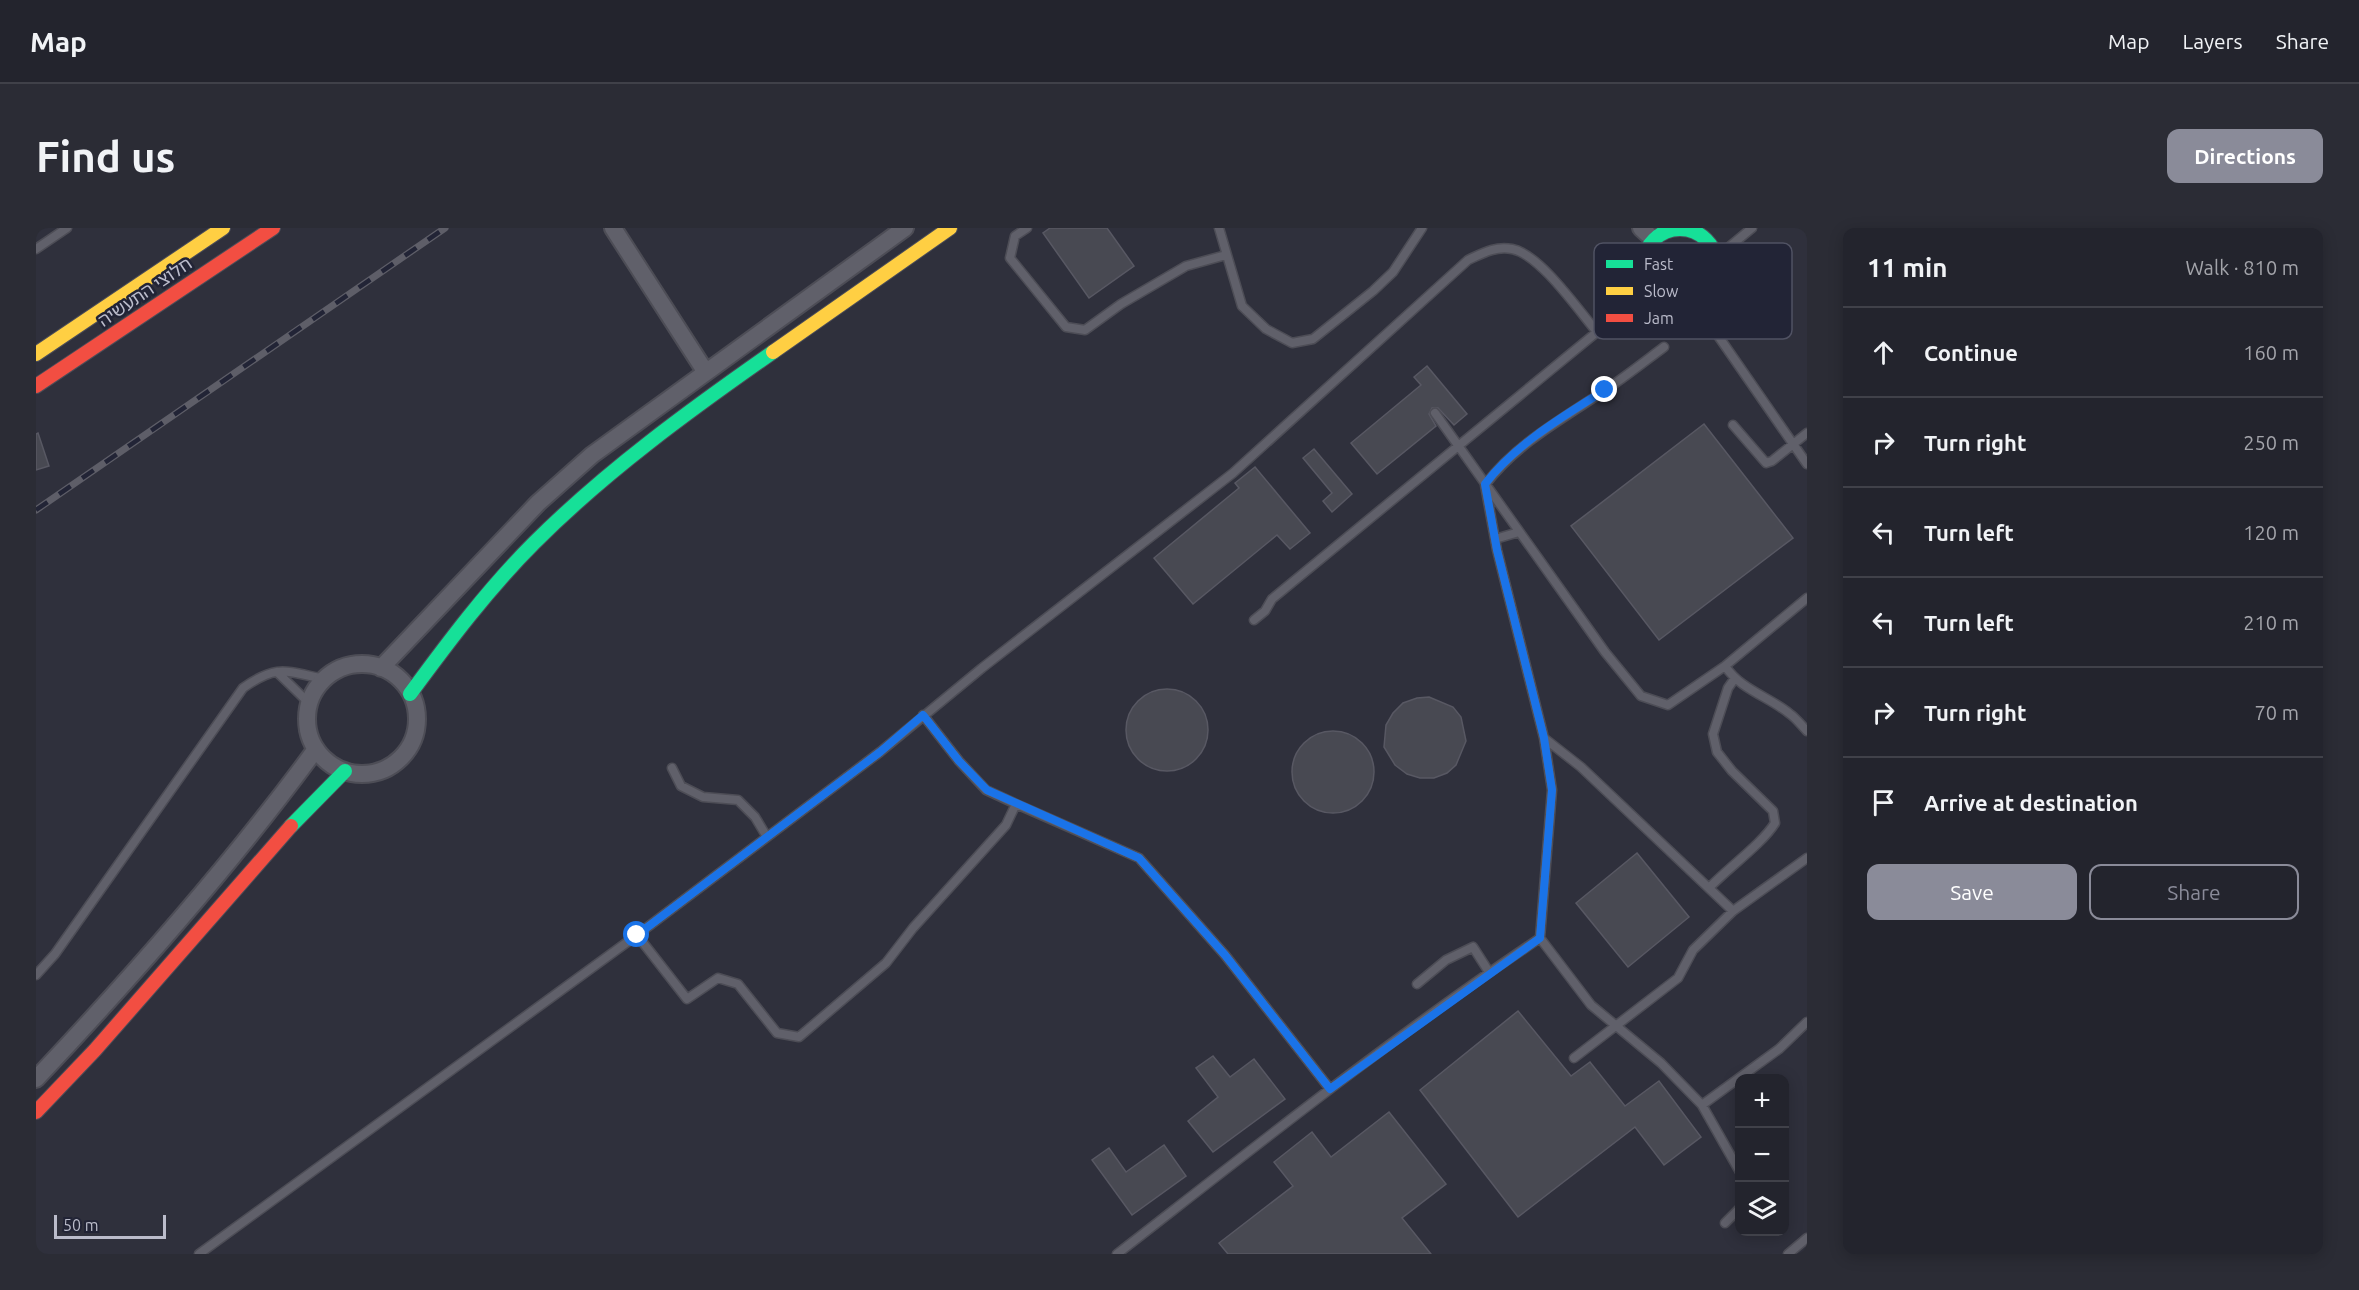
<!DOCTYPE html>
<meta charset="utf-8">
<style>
:root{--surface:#23242d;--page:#2b2c35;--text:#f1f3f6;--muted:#a3a4aa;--line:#404149;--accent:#8a8b99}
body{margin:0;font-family:Ubuntu,"Noto Sans Hebrew",sans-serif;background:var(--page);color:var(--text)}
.controls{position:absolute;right:18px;bottom:18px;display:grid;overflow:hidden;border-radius:12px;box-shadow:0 3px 15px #0003}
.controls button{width:54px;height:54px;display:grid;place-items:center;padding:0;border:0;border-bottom:2px solid var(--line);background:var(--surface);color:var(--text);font:30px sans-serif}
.scale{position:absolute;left:18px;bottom:15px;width:112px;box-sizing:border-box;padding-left:6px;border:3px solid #bbbccb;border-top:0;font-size:16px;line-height:21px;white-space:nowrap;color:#bbbccb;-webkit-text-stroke:4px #222436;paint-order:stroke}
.stop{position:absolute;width:18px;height:18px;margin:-14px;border:4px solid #1a73e8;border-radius:50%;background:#fff}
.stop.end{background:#1a73e8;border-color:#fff;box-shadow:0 2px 6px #0008}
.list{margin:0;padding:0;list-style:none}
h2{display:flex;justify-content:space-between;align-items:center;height:78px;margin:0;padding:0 24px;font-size:26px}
h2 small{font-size:20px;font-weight:400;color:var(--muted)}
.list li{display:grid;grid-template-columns:39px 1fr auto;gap:18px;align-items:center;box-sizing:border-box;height:90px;padding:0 24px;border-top:2px solid var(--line)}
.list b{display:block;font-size:22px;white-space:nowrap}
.list em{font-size:20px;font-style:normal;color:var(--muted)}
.actions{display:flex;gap:12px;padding:18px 24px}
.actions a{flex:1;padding:14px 0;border:2px solid var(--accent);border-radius:12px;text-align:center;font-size:21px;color:var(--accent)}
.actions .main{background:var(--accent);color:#fff}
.icon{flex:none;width:33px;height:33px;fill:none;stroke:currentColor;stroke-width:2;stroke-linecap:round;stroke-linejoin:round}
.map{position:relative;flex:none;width:1771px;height:1026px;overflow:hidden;border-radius:12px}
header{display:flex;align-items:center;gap:36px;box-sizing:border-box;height:84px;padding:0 30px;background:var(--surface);border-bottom:2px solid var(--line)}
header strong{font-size:28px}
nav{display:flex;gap:33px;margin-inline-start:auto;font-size:21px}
.intro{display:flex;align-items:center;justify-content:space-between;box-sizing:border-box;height:144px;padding:0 36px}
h1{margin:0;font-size:42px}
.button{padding:15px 27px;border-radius:12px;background:var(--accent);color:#fff;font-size:21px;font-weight:700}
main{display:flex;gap:36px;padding:0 36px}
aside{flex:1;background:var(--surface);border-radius:12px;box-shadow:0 3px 15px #0003}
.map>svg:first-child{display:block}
.building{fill:#484952;stroke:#585863;stroke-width:1.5}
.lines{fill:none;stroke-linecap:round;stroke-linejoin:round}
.lane-casing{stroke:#4d4d56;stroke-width:11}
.street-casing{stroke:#4d4d56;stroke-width:20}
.fast-casing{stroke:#4c4d58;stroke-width:16}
.slow-casing{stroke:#4c4d58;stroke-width:16}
.jam-casing{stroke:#4c4d58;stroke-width:16}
.lane{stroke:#60606a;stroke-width:8}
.street{stroke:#60606a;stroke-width:16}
.fast{stroke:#16e098;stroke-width:14}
.slow{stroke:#ffcf43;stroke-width:14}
.jam{stroke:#f24e42;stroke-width:14}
.rail-casing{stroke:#5e5e68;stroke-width:7}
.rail{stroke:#222436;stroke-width:4.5;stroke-dasharray:14;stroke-linecap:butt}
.route{stroke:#1a73e8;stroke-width:8}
.labels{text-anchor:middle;stroke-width:5;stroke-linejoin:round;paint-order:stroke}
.street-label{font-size:18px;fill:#bbbccb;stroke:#222436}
.key{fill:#222436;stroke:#505263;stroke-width:1.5}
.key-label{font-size:16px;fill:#bbbccb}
</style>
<header>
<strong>Map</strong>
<nav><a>Map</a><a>Layers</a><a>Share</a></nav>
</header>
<div class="intro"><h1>Find us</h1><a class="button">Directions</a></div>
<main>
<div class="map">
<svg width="1771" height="1026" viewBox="0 0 1771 1026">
<rect width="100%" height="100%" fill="#2f303c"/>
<!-- building -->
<path class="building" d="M 1014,0 L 1071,0 L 1098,38 L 1053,70 L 1007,5 Z
M 1391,138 L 1431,186 L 1418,197 L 1402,180 L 1396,180 L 1393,186 L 1400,198 L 1341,246 L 1315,215 L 1385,157 L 1378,149 Z
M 1668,196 L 1757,310 L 1623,412 L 1535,298 Z
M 2,205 L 13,238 L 0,242 L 0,206 Z
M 1278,221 L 1316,266 L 1296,284 L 1287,273 L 1296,265 L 1267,230 Z
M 1219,239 L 1274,305 L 1254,321 L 1241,307 L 1157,376 L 1118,330 L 1203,260 L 1199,255 Z
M1090 502a41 41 0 1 1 82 0a41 41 0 1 1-82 0Z
M 1393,469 L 1417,479 L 1425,489 L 1430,513 L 1420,537 L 1411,545 L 1398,550 L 1384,550 L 1371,546 L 1359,537 L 1348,519 L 1350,497 L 1357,485 L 1367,475 L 1381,470 Z
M1256 544a41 41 0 1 1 82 0a41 41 0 1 1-82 0Z
M 1601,625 L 1653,689 L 1592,739 L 1540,675 Z
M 1482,783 L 1535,848 L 1554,834 L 1589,878 L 1623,853 L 1665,909 L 1628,937 L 1599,899 L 1482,989 L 1384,862 Z
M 1177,828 L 1194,849 L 1218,831 L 1249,871 L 1177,924 L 1152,893 L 1182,869 L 1160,840 Z
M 1353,884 L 1410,956 L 1366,990 L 1395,1026 L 1192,1026 L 1183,1015 L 1257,958 L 1238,934 L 1276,904 L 1295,929 Z
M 1128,917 L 1150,948 L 1096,987 L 1056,932 L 1073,920 L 1090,944 Z"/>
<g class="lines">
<defs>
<path id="lane" d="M 991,0 L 979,8 L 974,30 L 1030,99 L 1049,102 L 1085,76 L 1150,38 L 1190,27
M 1183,0 L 1206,78 L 1230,101 L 1256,115 L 1277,111 L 1337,63 L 1357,44 L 1386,0
M 1654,1 L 1655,0
M 0,21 L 31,0
M 1681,29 L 1716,0
M 1658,73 L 1771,236
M 1399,185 L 1569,424 L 1605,468 L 1632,477 L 1689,438 L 1771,370
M 1697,197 L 1730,235 L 1736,233 L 1771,205
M 1459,311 L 1483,304
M 1218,392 L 1229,383 L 1236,371 L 1561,104 L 1620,67
M 1689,438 C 1705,462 1732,468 1754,486 C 1760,490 1765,497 1771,503
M 241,444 L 273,475
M 887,487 L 923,533 L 950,562 L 980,576
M 1508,510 L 1545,539 L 1697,683
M 636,540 L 645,558 L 667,569 L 702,572 L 719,589 L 731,609
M 1673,660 C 1692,640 1726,616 1739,595 L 1737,583 L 1696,543 L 1681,524 L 1677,506 L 1692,460 L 1699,450
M 601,707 L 651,771 L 682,750 L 702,756 L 741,805 L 763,809 L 850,735 L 877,700 L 970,597 L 980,576 L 1103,630 L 1189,727 L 1294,861
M 1504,710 L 1555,777 L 1625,835 L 1666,877 L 1704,944
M 0,747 L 19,726 L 207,460 C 241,436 249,443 288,451
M 1381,756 L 1410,732 L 1437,719 L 1453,744
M 1538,830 L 1642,750 L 1657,722 L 1697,683 L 1771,630
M 1666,877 L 1743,821 L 1771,794
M 1689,995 L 1704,980
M 163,1026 L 601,707 L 844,524 L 946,440 L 1197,245 L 1432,32 C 1447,25 1459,18 1476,21 C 1504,26 1543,83 1561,104
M 1081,1026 C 1220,918 1358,808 1504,710 L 1516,562 L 1508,510 L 1461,322 L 1449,257 C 1480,216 1526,191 1568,163 C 1589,149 1608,134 1628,119
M 1752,1026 L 1771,1010"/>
<path id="street" d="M 577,0 L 669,143
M 1605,0 L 1617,11
M271 491a55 55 0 1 1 110 0a55 55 0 1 1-110 0Z
M 345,440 L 502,275 L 556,227 L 869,0
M 0,851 C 99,746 195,637 280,521"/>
<path id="fast" d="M1607 38a37 37 0 1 1 74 0a37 37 0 1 1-74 0Z
M 374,466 C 413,413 452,361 498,315 C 570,243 654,182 737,124
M 255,598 L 309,543"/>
<path id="slow" d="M 737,124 L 914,0
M 0,126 L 187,0"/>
<path id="jam" d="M 0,158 L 237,0
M 0,884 L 59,822 L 255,598"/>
</defs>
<!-- lane casing -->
<use href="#lane" class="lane-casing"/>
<!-- street casing -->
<use href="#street" class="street-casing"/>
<!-- fast casing -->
<use href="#fast" class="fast-casing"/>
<!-- slow casing -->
<use href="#slow" class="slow-casing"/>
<!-- jam casing -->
<use href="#jam" class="jam-casing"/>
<!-- lane -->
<use href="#lane" class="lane"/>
<!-- street -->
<use href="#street" class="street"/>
<!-- fast -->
<use href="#fast" class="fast"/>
<!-- slow -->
<use href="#slow" class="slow"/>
<!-- jam -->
<use href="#jam" class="jam"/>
<defs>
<path id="rail" d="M 0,282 L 409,0"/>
</defs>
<!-- rail casing -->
<use href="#rail" class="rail-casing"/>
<!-- rail -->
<use href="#rail" class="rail"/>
</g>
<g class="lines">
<!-- route -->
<path class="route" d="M 601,707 L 844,524 L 887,487 L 923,533 L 951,562 L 1103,630 L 1189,727 L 1294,861 L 1504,710 L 1516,562 L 1508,510 L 1461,322 L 1449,256 C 1480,216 1526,189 1569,162"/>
</g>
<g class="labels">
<!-- street labels -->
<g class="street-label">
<text transform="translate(109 64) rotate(-34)" y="6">חלוצי התעשיה</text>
</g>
</g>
<!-- legend -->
<rect x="1558" y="15" width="198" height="96" rx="9" class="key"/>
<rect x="1570" y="32" width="27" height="8" fill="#16e098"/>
<rect x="1570" y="59" width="27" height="8" fill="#ffcf43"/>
<rect x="1570" y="86" width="27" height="8" fill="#f24e42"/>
<g class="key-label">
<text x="1608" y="42">Fast</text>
<text x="1608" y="69">Slow</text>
<text x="1608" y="96">Jam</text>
</g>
</svg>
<div class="controls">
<button>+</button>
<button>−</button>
<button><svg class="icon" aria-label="layers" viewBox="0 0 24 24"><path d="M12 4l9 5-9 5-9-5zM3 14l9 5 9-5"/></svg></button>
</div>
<div class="scale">50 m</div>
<div class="stop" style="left:601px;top:707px"></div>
<div class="stop end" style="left:1569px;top:162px"></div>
</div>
<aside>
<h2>11 min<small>Walk · 810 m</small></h2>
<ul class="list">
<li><svg class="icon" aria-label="ahead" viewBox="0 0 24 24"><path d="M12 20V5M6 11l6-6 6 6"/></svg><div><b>Continue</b></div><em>160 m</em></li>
<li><svg class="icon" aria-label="right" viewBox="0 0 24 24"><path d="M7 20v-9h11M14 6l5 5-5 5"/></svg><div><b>Turn right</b></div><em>250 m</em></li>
<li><svg class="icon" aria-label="left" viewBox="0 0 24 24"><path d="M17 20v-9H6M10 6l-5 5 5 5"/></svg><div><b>Turn left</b></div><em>120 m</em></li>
<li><svg class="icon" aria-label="left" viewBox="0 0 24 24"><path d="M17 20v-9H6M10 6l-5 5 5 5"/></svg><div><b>Turn left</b></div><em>210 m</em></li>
<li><svg class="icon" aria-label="right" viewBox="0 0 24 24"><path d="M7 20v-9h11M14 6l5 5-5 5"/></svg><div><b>Turn right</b></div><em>70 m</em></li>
<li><svg class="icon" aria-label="arrive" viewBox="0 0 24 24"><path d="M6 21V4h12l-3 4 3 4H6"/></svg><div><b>Arrive at destination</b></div></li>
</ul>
<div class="actions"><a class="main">Save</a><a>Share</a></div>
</aside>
</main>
